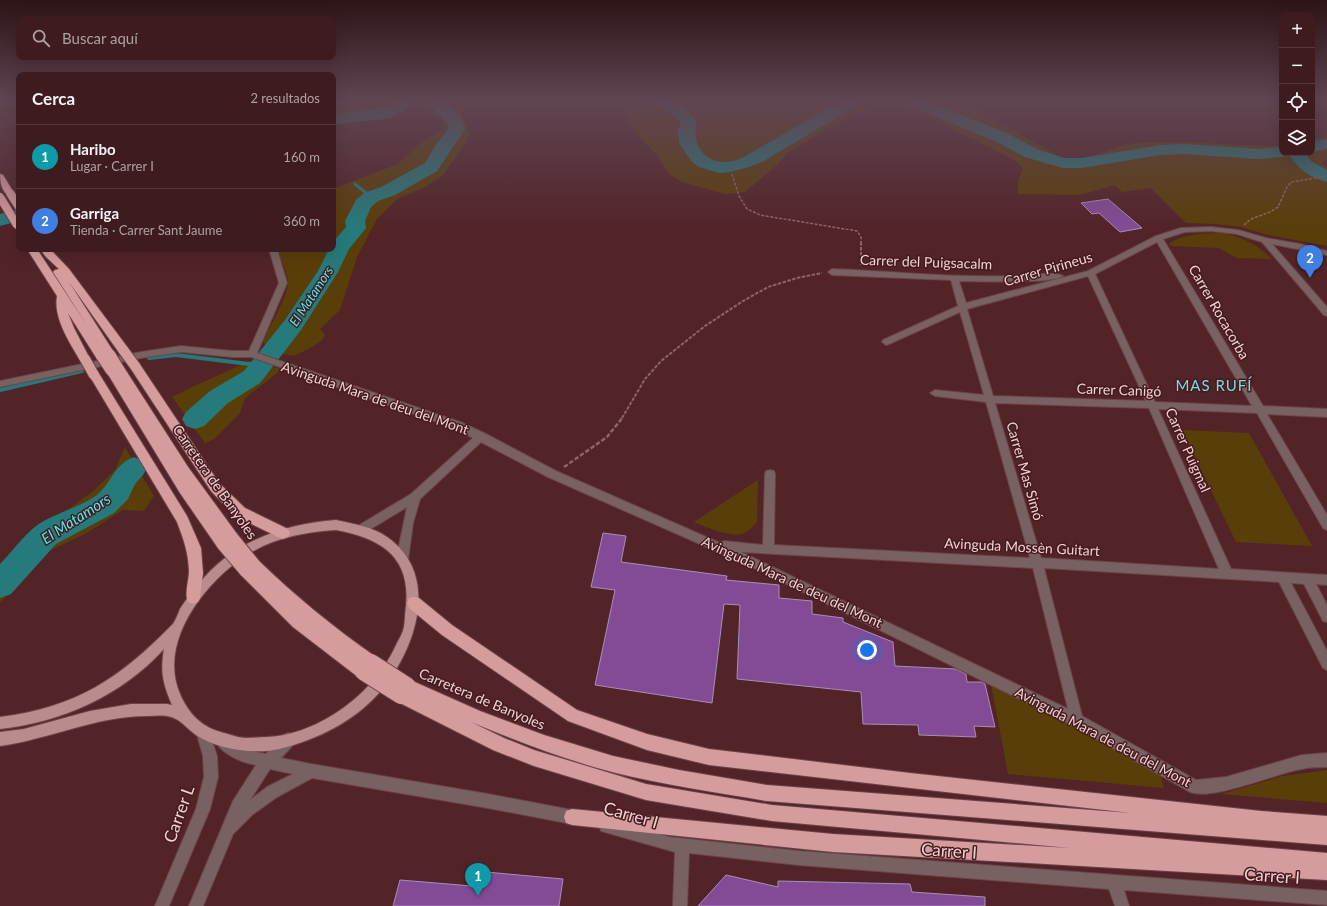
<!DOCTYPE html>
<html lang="es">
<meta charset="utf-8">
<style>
:root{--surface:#3e1b1e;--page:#49282b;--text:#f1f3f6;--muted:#ada1a4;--line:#57393c;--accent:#db2777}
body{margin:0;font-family:Lato,sans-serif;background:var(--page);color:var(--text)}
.controls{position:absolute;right:12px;top:12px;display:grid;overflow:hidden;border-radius:8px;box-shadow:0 4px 16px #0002}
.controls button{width:36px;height:36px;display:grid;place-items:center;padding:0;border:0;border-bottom:1px solid var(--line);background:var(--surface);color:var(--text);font:20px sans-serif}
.you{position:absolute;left:867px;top:650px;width:14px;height:14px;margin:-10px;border:3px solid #fff;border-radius:50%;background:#1a73e8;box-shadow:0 0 0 6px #1a73e833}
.badge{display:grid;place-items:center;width:26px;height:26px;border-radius:50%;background:var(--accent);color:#fff;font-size:13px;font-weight:700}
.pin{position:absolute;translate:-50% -33px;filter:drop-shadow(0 1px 2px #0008)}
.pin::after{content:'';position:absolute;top:21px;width:14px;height:12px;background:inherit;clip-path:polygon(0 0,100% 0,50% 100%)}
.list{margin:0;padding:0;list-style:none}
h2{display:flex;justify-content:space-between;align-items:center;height:52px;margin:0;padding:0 16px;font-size:17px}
h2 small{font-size:13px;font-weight:400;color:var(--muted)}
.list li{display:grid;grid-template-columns:26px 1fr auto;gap:12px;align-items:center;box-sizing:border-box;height:64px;padding:0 16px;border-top:1px solid var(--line)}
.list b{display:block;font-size:15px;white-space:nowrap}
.list p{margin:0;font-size:13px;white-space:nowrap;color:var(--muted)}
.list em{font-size:13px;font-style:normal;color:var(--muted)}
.icon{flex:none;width:22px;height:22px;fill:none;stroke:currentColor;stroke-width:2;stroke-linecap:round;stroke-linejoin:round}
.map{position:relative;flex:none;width:1327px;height:906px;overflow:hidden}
.search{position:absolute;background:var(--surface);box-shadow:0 4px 16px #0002;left:16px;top:16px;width:320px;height:44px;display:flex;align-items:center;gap:10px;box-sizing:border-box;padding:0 14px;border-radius:8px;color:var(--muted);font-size:15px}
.panel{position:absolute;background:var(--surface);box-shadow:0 4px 16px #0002;left:16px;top:72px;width:320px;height:180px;border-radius:8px}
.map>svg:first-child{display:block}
.green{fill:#5a3e0a}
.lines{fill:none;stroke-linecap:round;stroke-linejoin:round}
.stream-far1{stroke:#267a7b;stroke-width:3}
.stream{stroke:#267a7b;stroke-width:4}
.river{fill:#267a7b;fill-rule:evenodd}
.building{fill:#834b96;stroke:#ab8db6}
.minor-casing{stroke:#6e4347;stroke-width:2}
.major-casing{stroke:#6e4347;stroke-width:2}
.highway-casing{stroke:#6e4347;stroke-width:2}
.path-far2{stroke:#8d6568;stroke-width:1.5;stroke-dasharray:3 1.5;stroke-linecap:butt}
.path-far1{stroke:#8d6568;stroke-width:2;stroke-dasharray:3.5 1.5;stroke-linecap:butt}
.path{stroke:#8d6568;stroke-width:2.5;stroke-dasharray:4.5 2;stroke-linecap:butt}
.minor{fill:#786161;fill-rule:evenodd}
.major{fill:#ba8b8c;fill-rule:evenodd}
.highway{fill:#d49c9d;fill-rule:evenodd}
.highway-bridge-far3-casing{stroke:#6e4347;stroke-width:10;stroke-linecap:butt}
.highway-bridge-far2-casing{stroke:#6e4347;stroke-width:12;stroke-linecap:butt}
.highway-bridge-far1-casing{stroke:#6e4347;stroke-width:15;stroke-linecap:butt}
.highway-bridge-casing{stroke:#6e4347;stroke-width:18;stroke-linecap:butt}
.highway-bridge-far3{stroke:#d49c9d;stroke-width:8}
.highway-bridge-far2{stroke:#d49c9d;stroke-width:10}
.highway-bridge-far1{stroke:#d49c9d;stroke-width:13}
.highway-bridge{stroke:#d49c9d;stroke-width:16}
.labels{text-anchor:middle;stroke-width:3;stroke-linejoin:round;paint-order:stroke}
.far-water-label{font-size:13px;font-style:italic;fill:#4febee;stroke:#461a1e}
.street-label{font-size:14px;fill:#f0d2d2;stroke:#461a1e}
.neighbourhood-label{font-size:15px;letter-spacing:1px;fill:#73dfe1;stroke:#461a1e}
.water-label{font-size:15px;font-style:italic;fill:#4febee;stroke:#461a1e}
.near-street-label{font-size:17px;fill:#f0d2d2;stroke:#461a1e}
</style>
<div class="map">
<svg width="1327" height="906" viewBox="0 0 1327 906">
<rect width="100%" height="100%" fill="#522428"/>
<!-- green -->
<path class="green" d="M 355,101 L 411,101 L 383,114 L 333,126 L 333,109 Z
M 421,101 L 524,101 L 477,104 L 460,112 L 470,133 L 467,141 L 443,175 L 425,187 L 397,199 L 377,219 L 357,257 L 340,310 L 320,329 L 325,335 L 322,340 L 312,347 L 294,356 L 272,352 L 263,342 C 269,327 289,296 288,281 C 287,271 281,260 278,251 L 287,249 L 333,249 L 333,189 L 398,164 L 418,145 L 443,129 L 445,122 L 424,108 Z
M 625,101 L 770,101 L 780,106 L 796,101 L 960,101 L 1061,157 L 1075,159 L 1091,156 L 1125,145 L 1148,142 L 1183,142 L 1258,146 L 1282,146 L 1282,153 L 1312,153 L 1312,140 L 1327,135 L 1327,159 L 1322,163 L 1327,167 L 1327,246 L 1264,234 L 1241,227 L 1216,224 L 1186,223 L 1151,188 L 1122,192 L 1114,185 L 1080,195 L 1018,194 L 1018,180 L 1023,169 L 1016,161 L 937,121 L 890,105 L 859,112 L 788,152 L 778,164 L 745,192 L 725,194 L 682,182 L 670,175 L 658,157 L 633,129 L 625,112 Z
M 1220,233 C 1243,237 1255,243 1272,259 L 1237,258 L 1219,248 L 1171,246 L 1169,244 C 1183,233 1204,234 1220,233 Z
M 250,361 L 282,369 L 245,398 L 240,413 L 214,439 L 205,443 L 172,397 C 197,384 224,373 250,361 Z
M 1182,430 L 1249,433 L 1312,546 L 1236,542 Z
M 125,447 L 154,496 L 144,511 L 123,510 L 85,534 L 34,558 L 22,579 L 0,603 L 0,565 L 23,542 L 92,492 L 115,470 Z
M 758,480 L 757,522 C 754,525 749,531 745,533 C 732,539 707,527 694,522 Z
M 991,684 L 1077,726 L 1160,775 L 1164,788 L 1008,774 Z
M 1327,770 L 1327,803 L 1221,794 L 1283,776 Z"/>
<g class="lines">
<!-- stream-far1 -->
<path class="stream-far1" d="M 355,184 L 371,197"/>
<!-- stream -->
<path class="stream" d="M 149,358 L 176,355 L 249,364 L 260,367
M 0,390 L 82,371"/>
<!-- river -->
<path class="river" d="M 395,101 L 416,101 L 414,104 L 390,118 L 384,119 L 333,124 L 333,114 L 380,109 Z
M 426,101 L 444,101 L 462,119 L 465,129 L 437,171 L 395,195 L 378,201 L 371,207 L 365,221 L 366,228 L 349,249 L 338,272 L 301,330 L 260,383 L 228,403 L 204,426 L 195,429 L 186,426 L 182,419 L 186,412 L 210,391 L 244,371 L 285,320 L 318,271 L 329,249 L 333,249 L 333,242 L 346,227 L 345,221 L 356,200 L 364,193 L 381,187 L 425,163 L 435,146 L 448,129 L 448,124 Z
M 653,101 C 677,101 683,102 697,123 C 691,143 704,163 725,162 C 734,162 742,158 749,154 L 840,101 L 862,101 L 860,104 L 762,162 L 749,167 L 730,172 L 720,173 L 709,170 L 699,167 L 691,161 L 679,143 L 678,131 L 681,123 L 671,113 L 655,104 Z
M 904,101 L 927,101 L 1009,134 L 1037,149 L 1064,158 L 1082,158 L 1160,145 L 1184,144 L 1259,149 L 1282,147 L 1282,153 L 1305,153 L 1311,161 L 1327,170 L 1327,182 C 1310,178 1299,169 1289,155 L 1282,157 L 1259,159 L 1184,154 L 1160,155 L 1082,168 L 1063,168 L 1025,157 L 997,142 L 906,104 Z
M 1327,139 L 1327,149 L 1312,152 L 1312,142 Z
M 19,209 L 19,221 L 0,226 L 0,214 Z
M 134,457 L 143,461 L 147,468 L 143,475 L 135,484 L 128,499 L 114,513 L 56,544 L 11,594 L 0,598 L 0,564 C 11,553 24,535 36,526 C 52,514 76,509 94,497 C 112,485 112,465 134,457 Z"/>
</g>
<!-- building -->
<path class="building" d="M 1108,199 L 1142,228 L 1120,232 L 1099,213 L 1092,214 L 1081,203 Z
M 603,533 L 626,536 L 621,562 L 727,576 L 726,580 L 779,585 L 779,598 L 812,601 L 812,614 L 843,618 L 843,622 L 893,642 L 895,666 L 956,669 L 966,674 L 967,682 L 982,682 L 985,684 L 995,727 L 974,726 L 976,737 L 919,735 L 918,725 L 863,724 L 861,692 L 737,679 L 740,605 L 724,604 L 712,703 L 595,685 L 615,590 L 591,587 Z
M 475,871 L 563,879 L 559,906 L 393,906 L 400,880 L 472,886 Z
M 726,875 L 778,887 L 778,881 L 910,884 L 912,892 L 985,897 L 985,906 L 698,906 Z"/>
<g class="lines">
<defs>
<path id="minor" d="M 344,101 L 343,102 L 333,106 L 333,102 Z
M 1211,227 L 1238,230 L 1266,238 L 1300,244 L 1327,251 L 1327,255 L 1272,244 L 1327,307 L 1327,316 L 1324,315 L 1262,242 L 1237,234 L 1211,231 L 1185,232 L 1163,239 L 1263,406 L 1327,409 L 1327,417 L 1267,414 L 1327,515 L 1327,530 L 1323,528 L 1257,413 L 1158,409 L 1231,569 L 1327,575 L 1327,585 L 1316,584 L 1327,605 L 1327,622 L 1323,621 L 1304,584 L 1291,583 L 1327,651 L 1327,670 L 1323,668 L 1279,582 L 1044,568 L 1082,716 L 1196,780 L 1226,777 L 1302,755 L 1327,753 L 1327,767 C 1319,767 1310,767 1302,769 C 1276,773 1213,801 1190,792 L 1072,725 L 752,567 L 548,477 L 481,442 L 420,499 L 413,523 L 408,560 L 406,563 L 402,565 L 398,563 L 396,560 L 407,507 L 364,533 L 360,535 L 356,533 L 355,530 L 356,527 L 411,494 L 473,438 L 454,428 L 251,357 L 232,357 L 181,352 L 141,358 L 0,387 L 0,381 L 141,352 L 181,346 L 232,351 L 249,351 L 279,283 L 269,249 L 277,249 L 287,283 L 257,353 L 460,422 L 484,433 L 556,471 L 720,543 L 724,541 L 763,545 L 765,474 L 766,471 L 770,470 L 774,471 L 775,474 L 774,545 L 1030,558 L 986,402 L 935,396 L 930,393 L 935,390 L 984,395 L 960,312 L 889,344 L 886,345 L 882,342 L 883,340 L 958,306 L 951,280 L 832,275 L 828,272 L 832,269 C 891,271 950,278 1009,276 C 1019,276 1058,271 1063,276 C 1055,284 975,281 959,281 L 966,303 L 1088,271 L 1156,236 L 1181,228 ZM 1157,242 L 1252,406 L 1155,402 L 1095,274 ZM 1088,276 L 1146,401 L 993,396 L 967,309 ZM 995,403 L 1149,408 L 1219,569 L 1041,558 ZM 741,552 L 1033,568 L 1068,709 L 760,561 Z
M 202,725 L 207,726 L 217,756 L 218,777 L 210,809 L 169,906 L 155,906 L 196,809 L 204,777 L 203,756 L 196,731 L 197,726 Z
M 288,733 L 293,735 L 295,740 L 293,745 L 281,758 L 311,764 L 488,794 L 577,811 L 582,813 L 584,818 L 582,823 L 577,825 L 488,808 L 312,778 L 277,797 L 252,815 L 233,834 L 203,906 L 189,906 L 233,801 L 256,765 C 243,763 222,754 216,742 L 218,737 L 223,735 L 247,750 L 266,754 L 283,735 ZM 270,769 L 293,774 L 267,787 L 250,800 Z
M 606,819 L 669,837 L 799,851 L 1327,891 L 1327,905 L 1124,890 L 1129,906 L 1115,906 L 1109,889 L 799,865 L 689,853 L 687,906 L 673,906 L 675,852 L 601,831 L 599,826 L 601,821 Z"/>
<path id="major" d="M 336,520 C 354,524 373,527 387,537 C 443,576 414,653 379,693 C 353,722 316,740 279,749 C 255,755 216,749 196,735 C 185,727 180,718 167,716 C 161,715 154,716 147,716 C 96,716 50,739 0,746 L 0,732 L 24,729 L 90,711 L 131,704 L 167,704 L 172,705 C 163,684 160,672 164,649 C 121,696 62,722 0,729 L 0,717 C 77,707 119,679 172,625 C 175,622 178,614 180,609 C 185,601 191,593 198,585 C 231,542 283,524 336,520 ZM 336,530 C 380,538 411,556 406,606 C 405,613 405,620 404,627 C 403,632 400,638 397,643 C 376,692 320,735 266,737 C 257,737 247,739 238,737 C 229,734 217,732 208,727 C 195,720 186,708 180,694 C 157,641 207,579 250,553 C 276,537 306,532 336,530 Z"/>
<path id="highway" d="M 0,174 L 3,175 L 14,193 L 13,195 L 10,196 C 2,193 0,182 0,174 Z
M 27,249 L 37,249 L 88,327 L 53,272 L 55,270 L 59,269 L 46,257 L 40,249 L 50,249 L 69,269 L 128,348 L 129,351 L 128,354 L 120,354 L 69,282 L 115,354 L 114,357 L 106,356 L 101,360 L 97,359 L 68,313 L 74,328 L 90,359 L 89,362 L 81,362 C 70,343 53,318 57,296 Z
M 135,362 L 139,363 L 219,483 L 245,508 L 288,529 L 290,533 L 288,537 L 283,539 L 278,537 L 235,516 L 211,491 L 131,369 L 130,366 L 131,363 Z
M 119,365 L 123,366 L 188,467 L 237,534 L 239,538 L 237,542 L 232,544 L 229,543 L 228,548 L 223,550 L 218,548 L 180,493 L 106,371 L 107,368 L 114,368 Z
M 94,371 L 98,372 L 187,516 L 201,548 L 203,573 L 200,598 L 198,602 L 193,604 L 188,602 C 184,593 189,581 189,571 C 188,551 184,541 177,522 L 89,375 L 90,372 Z
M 254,559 L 259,561 C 295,596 334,628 376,657 L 378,662 L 376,667 L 371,669 L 369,668 L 370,672 L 368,677 L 363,679 L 358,677 L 293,627 L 241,575 L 239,571 L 241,567 L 248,566 L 249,561 Z
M 414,597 L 419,598 L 452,625 L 577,710 L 647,734 L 709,749 L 910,773 L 1261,811 L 1327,816 L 1327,845 L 767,801 C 715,792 663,785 612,772 C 563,759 517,741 471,722 L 504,738 L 534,750 L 646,784 L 772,805 L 1327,853 L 1327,880 L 833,852 L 572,825 L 566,823 L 564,817 L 566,811 L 572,809 L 833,834 L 1070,848 L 772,821 L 646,800 L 534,766 L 493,750 L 396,701 L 393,696 L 396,691 L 402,689 L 400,686 L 403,681 L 408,679 L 480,711 L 544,735 L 613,756 L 679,770 L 767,785 L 1131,813 L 709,765 L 647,750 L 568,721 L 442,635 L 409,608 L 407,603 L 409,598 Z"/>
</defs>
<!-- minor casing -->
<use href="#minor" class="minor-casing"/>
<!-- major casing -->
<use href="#major" class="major-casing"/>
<!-- highway casing -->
<use href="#highway" class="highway-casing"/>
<!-- path-far2 -->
<path class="path-far2" d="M 732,174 L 739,196 L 747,209 L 760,215 L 857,231 L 861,237 L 861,243
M 1244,225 L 1251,219 L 1270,212 L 1278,207 L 1287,187 L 1291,182 L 1327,176"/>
<!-- path-far1 -->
<path class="path-far1" d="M 861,242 L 861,265
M 622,418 L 645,379 L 661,361 L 705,326 L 743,301 L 768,287 L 797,278 L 822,273"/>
<!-- path -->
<path class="path" d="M 564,467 L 607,437 L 623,417"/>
<!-- minor -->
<use href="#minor" class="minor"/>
<!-- major -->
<use href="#major" class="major"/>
<!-- highway -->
<use href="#highway" class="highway"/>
<defs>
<path id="highway-bridge-far3" d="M 10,193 L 19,207
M 0,197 L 17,225"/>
<path id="highway-bridge-far2" d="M 124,351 L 135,366
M 110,354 L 119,369
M 101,356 L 111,371
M 85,359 L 94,375"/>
<path id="highway-bridge-far1" d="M 232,538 L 254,565
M 223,544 L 246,571"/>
<path id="highway-bridge" d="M 371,662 L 408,686
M 363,672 L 401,696"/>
</defs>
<!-- highway-bridge-far3 casing -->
<use href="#highway-bridge-far3" class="highway-bridge-far3-casing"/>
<!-- highway-bridge-far2 casing -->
<use href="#highway-bridge-far2" class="highway-bridge-far2-casing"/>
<!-- highway-bridge-far1 casing -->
<use href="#highway-bridge-far1" class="highway-bridge-far1-casing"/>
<!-- highway-bridge casing -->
<use href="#highway-bridge" class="highway-bridge-casing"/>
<!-- highway-bridge-far3 -->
<use href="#highway-bridge-far3" class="highway-bridge-far3"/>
<!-- highway-bridge-far2 -->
<use href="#highway-bridge-far2" class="highway-bridge-far2"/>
<!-- highway-bridge-far1 -->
<use href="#highway-bridge-far1" class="highway-bridge-far1"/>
<!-- highway-bridge -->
<use href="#highway-bridge" class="highway-bridge"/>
</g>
<!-- sky -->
<linearGradient id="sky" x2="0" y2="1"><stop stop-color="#2d1416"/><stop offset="0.44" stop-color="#604553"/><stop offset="1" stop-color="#604553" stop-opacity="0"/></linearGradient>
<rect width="1327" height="228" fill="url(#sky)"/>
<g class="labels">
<!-- far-water labels -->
<g class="far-water-label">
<text transform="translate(311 296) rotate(-57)" y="5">El Matamors</text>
</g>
<!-- street labels -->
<g class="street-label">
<text transform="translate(926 262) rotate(2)" y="5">Carrer del Puigsacalm</text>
<text transform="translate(1048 269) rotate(-16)" y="5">Carrer Pirineus</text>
<text transform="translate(1219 312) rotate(60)" y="5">Carrer Rocacorba</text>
<text transform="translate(1119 390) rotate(2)" y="5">Carrer Canigó</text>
<text transform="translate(375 398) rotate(19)" y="5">Avinguda Mara de deu del Mont</text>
<text transform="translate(1188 450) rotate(66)" y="5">Carrer Puigmal</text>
<text transform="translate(1025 471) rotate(74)" y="5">Carrer Mas Simó</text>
<text transform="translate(215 482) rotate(55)" y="5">Carretera de Banyoles</text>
<text transform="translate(1022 547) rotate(3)" y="5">Avinguda Mossèn Guitart</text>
<text transform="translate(792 582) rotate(25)" y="5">Avinguda Mara de deu del Mont</text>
<text transform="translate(482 699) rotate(23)" y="5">Carretera de Banyoles</text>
<text transform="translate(1103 737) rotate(28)" y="5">Avinguda Mara de deu del Mont</text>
</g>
<!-- neighbourhood labels -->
<g class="neighbourhood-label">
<text x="1214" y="391">MAS RUFÍ</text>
</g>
<!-- water labels -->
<g class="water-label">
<text transform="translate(76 519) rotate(-33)" y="5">El Matamors</text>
</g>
<!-- near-street labels -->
<g class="near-street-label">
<text transform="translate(179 814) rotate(-70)" y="6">Carrer L</text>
<text transform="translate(631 815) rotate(16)" y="6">Carrer I</text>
<text transform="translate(949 851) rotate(4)" y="6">Carrer I</text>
<text transform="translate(1272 876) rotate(4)" y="6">Carrer I</text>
</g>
</g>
</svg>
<div class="controls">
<button>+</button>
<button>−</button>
<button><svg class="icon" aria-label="locate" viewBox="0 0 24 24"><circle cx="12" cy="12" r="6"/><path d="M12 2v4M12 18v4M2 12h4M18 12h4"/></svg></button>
<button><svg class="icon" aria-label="layers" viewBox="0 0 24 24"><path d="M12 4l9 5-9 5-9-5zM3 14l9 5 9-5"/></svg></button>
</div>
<div class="you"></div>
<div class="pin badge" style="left:478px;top:896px;background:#0f9aa8">1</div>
<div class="pin badge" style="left:1310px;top:278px;background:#3f7fe0">2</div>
<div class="search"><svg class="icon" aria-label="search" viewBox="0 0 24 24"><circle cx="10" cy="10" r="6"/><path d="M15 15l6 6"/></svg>Buscar aquí</div>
<section class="panel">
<h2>Cerca<small>2 resultados</small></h2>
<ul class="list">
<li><span class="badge" style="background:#0f9aa8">1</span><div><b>Haribo</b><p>Lugar · Carrer I</p></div><em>160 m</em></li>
<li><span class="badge" style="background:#3f7fe0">2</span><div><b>Garriga</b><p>Tienda · Carrer Sant Jaume</p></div><em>360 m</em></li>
</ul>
</section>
</div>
